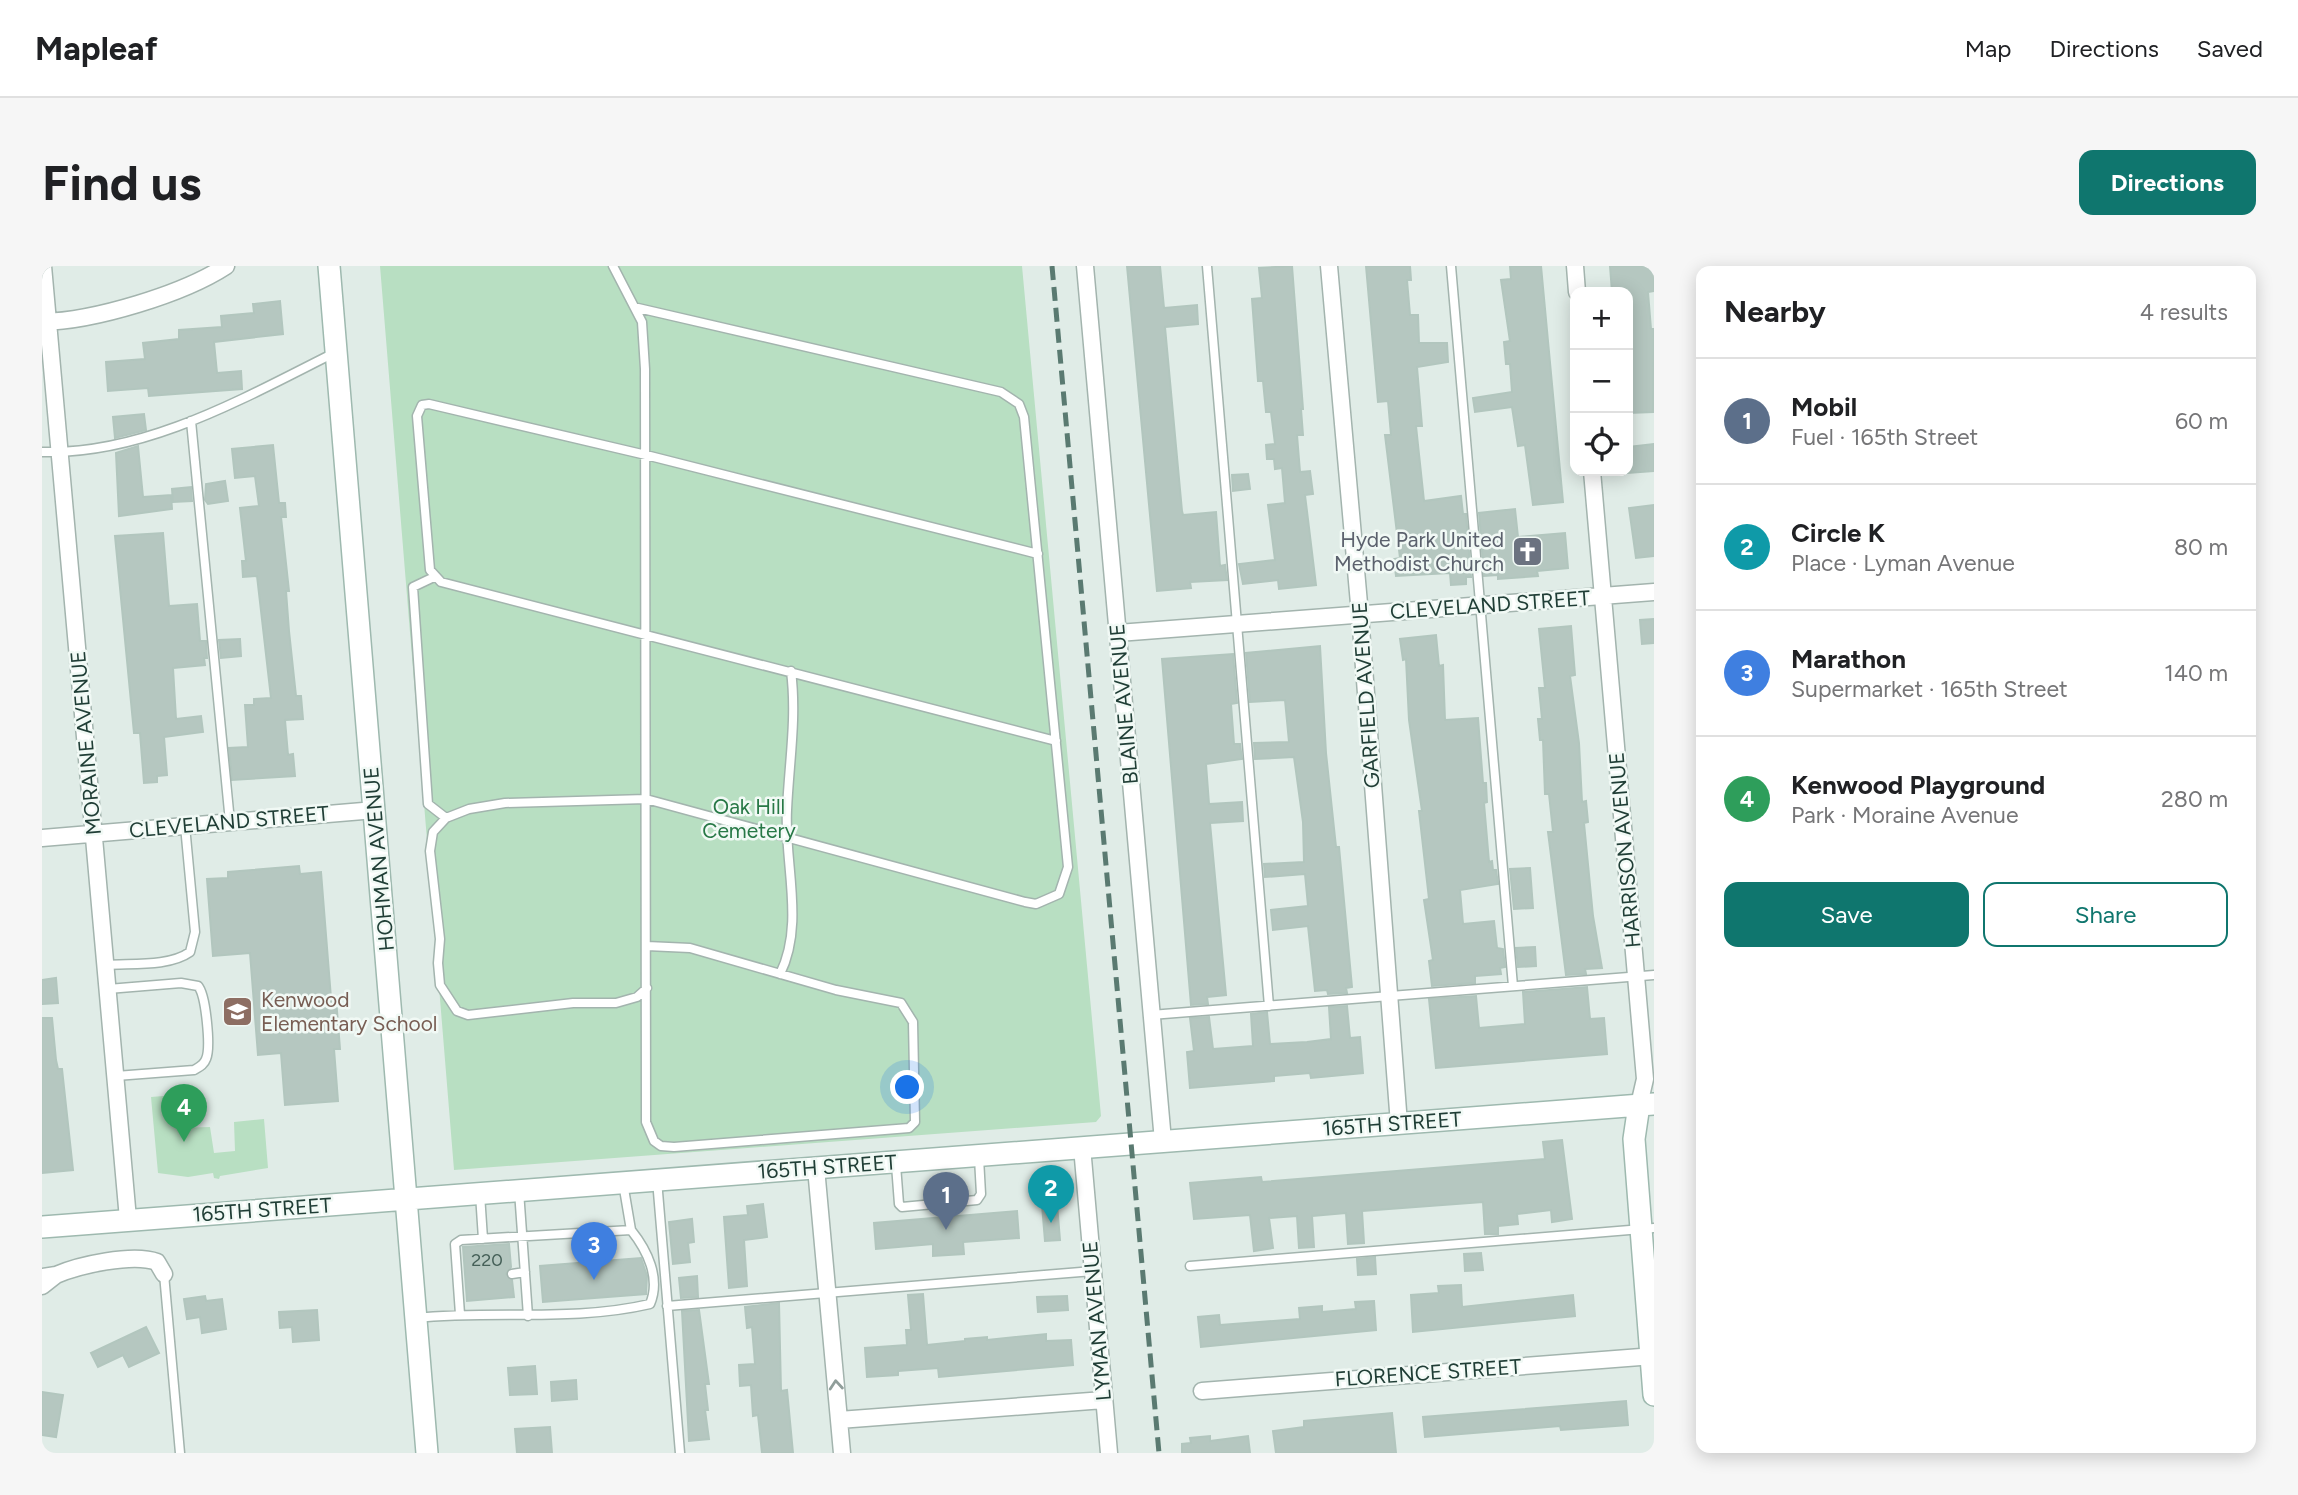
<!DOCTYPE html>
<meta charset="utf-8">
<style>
:root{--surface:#fff;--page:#f6f6f6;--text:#202124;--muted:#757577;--line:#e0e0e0;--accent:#0f766e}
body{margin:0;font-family:Figtree,sans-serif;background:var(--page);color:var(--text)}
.controls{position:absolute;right:21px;top:21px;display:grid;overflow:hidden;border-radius:14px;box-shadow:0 4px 18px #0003}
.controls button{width:63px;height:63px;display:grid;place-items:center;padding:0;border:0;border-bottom:2px solid var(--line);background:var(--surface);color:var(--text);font:35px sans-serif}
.you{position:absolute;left:866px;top:822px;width:24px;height:24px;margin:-18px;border:5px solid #fff;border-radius:50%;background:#1a73e8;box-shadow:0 0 0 10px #1a73e833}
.badge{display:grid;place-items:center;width:46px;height:46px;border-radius:50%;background:var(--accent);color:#fff;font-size:23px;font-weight:700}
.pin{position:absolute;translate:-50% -58px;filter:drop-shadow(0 2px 4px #0008)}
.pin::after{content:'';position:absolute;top:37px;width:24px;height:21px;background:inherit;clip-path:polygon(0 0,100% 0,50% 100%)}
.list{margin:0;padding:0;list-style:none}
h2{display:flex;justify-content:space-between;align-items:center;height:91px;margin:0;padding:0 28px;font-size:30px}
h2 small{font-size:23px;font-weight:400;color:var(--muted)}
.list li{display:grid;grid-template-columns:46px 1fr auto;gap:21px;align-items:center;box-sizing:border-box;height:126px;padding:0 28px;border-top:2px solid var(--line)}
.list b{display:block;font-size:26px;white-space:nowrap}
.list p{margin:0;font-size:23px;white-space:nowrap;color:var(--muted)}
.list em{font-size:23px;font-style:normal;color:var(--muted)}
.actions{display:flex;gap:14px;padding:21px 28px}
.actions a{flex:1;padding:16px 0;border:2px solid var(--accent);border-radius:14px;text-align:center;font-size:24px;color:var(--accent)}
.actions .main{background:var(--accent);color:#fff}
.icon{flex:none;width:38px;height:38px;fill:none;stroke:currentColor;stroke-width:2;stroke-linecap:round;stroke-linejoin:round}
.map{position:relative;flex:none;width:1612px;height:1187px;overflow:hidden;border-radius:14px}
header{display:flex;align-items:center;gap:42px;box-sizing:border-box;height:98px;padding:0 35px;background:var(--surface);border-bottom:2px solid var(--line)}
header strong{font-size:33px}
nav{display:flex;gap:38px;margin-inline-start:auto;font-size:24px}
.intro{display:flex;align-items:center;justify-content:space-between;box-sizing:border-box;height:168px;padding:0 42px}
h1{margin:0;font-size:49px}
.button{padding:18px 32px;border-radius:14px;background:var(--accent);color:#fff;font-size:24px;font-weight:700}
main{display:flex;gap:42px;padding:0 42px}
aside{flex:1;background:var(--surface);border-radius:14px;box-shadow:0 4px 18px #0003}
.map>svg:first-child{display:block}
.green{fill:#b8dfc2}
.building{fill:#b5c7c0;stroke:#b2c6be;stroke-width:2}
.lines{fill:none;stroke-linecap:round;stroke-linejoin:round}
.lane-casing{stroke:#a3b4ae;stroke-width:11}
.street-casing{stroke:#a3b4ae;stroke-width:19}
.secondary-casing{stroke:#9eb9af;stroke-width:24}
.lane{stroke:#fff;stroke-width:8}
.street{stroke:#fff;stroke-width:16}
.secondary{stroke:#fff;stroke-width:21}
.rail{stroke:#5a7a71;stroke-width:5;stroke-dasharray:14 7;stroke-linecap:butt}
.oneway{stroke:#909e9a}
.labels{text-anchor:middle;stroke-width:5;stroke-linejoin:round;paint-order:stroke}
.number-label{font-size:18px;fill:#456058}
.worship-label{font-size:21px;fill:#5b616d;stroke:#f1f9f5;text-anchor:end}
.street-label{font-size:21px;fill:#203e36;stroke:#f1f9f5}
.park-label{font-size:21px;fill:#277846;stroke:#f1f9f5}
.education-label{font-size:21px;fill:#785e54;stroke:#f1f9f5;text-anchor:start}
</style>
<header>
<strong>Mapleaf</strong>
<nav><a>Map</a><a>Directions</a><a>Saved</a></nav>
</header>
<div class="intro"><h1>Find us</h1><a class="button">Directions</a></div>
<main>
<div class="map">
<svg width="1612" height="1187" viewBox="0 0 1612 1187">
<rect width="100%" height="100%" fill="#e0ece7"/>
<!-- green -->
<path class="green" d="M 338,0 L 980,0 L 1059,850 L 1054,856 L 412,904 Z
M 134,829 L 137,862 L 168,861 L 172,887 L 193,885 L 192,856 L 222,853 L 226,902 L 178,910 L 177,913 L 172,912 L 171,907 L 146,911 L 116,907 L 109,831 Z"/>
<!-- building -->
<path class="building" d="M 1085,0 L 1118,0 L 1122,42 L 1155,39 L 1156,58 L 1123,61 L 1140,245 L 1141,249 L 1174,246 L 1178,300 L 1183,299 L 1185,314 L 1148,316 L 1149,322 L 1115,325 Z
M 1250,0 L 1261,143 L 1259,143 L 1261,169 L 1255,169 L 1258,206 L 1268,205 L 1271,228 L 1263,229 L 1274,319 L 1237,323 L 1236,314 L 1201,318 L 1197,298 L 1233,294 L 1226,239 L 1243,237 L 1240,202 L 1233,203 L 1232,193 L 1225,193 L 1224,179 L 1233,178 L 1229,146 L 1224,146 L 1221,115 L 1216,115 L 1210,33 L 1220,32 L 1217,2 Z
M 1324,0 L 1368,0 L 1369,14 L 1365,14 L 1368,49 L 1376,49 L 1377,77 L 1405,77 L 1406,96 L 1375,101 L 1380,160 L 1374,160 L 1382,235 L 1419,230 L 1421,248 L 1424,248 L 1429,311 L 1424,311 L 1424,318 L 1409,319 L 1408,307 L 1354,310 L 1352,293 L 1358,292 L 1343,169 L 1349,169 L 1346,135 L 1336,136 Z
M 1468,0 L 1499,0 L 1521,236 L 1491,239 L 1483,179 L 1476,180 L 1470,141 L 1433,146 L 1431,132 L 1470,126 L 1468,98 L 1464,98 L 1462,76 L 1468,75 L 1459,14 L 1469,13 Z
M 1568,0 L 1612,0 L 1612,25 L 1606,26 L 1609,63 L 1612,63 L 1611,146 L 1586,147 L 1586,26 L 1570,26 Z
M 238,35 L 241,68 L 172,76 L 175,107 L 199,105 L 200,123 L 107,130 L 106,122 L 66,125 L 64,96 L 103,93 L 101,77 L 137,73 L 137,64 L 180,61 L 179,50 L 212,47 L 211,38 Z
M 102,148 L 104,164 L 73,172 L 71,151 Z
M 1612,178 L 1612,205 L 1586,207 L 1587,181 Z
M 231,179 L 237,237 L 243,237 L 244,251 L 239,251 L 247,325 L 244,325 L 247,365 L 254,430 L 259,430 L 261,453 L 243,454 L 246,489 L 251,488 L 253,510 L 190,514 L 187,482 L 206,481 L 203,439 L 212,439 L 212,433 L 229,432 L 215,310 L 201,311 L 200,295 L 204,295 L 198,242 L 217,240 L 213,210 L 193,212 L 190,183 Z
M 96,180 L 101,231 L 129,229 L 130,243 L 77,250 L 74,187 Z
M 1206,208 L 1208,223 L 1191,225 L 1190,209 Z
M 183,215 L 186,235 L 166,238 L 163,234 L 164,218 Z
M 149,221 L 150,235 L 131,236 L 130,223 Z
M 1612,239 L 1612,290 L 1594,292 L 1587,242 Z
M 1473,243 L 1476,271 L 1523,267 L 1526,302 L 1495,305 L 1496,310 L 1456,313 L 1456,309 L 1442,310 L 1437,247 Z
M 121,267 L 127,340 L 155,338 L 158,375 L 164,375 L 165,392 L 162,392 L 163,399 L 131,402 L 134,453 L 159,450 L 161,466 L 122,471 L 125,509 L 115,510 L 115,516 L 102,517 L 98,467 L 92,467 L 73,270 Z
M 1612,353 L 1612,377 L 1600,378 L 1598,354 Z
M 1529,360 L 1533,409 L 1528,410 L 1537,477 L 1540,536 L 1544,535 L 1546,556 L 1542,557 L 1551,650 L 1560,702 L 1543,703 L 1544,708 L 1524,709 L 1506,566 L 1511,566 L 1507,528 L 1503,528 L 1501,474 L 1498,474 L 1496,453 L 1500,453 L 1497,422 L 1503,422 L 1497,363 Z
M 1394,369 L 1397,400 L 1401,399 L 1403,454 L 1436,452 L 1441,517 L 1444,517 L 1445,536 L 1442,537 L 1447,596 L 1450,595 L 1451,604 L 1454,604 L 1456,618 L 1418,624 L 1421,658 L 1452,655 L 1455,682 L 1461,683 L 1463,701 L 1458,702 L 1459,708 L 1433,710 L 1433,717 L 1390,720 L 1387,695 L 1391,694 L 1382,634 L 1387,633 L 1377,545 L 1380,545 L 1367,454 L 1364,393 L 1361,394 L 1358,373 Z
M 198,373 L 199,390 L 179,392 L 177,374 Z
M 1278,380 L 1284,487 L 1294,581 L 1297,581 L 1310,721 L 1304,722 L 1305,727 L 1286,728 L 1285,724 L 1273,725 L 1266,660 L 1231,664 L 1229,644 L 1266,640 L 1263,608 L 1223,611 L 1222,598 L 1262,596 L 1261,556 L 1252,491 L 1213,493 L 1212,477 L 1247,476 L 1243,434 L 1208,436 L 1204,387 Z
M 1191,388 L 1195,437 L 1189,438 L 1192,478 L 1198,478 L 1200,493 L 1164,498 L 1167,538 L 1200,536 L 1201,555 L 1168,557 L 1184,729 L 1165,731 L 1166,738 L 1149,739 L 1120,393 Z
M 257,600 L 258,608 L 279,606 L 289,732 L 294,732 L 298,783 L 292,783 L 296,835 L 243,839 L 239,787 L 216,789 L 208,687 L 171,690 L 165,613 L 186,612 L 186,606 Z
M 1488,602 L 1491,642 L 1472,643 L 1468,603 Z
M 1493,681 L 1494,700 L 1476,701 L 1474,682 Z
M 14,712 L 16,737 L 0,738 L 0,714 Z
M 1545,721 L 1548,753 L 1562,752 L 1565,788 L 1394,802 L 1387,733 L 1434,730 L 1437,762 L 1483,758 L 1481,726 Z
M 1305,740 L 1308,772 L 1318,771 L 1321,807 L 1269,812 L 1268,807 L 1232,810 L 1232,815 L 1148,822 L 1145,786 L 1152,785 L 1148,752 L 1167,751 L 1171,783 L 1211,780 L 1209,748 L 1225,746 L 1228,778 L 1265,776 L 1289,773 L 1287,741 Z
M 0,752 L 10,752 L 14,794 L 16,803 L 20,803 L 31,904 L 0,907 Z
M 1520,874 L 1530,953 L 1510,956 L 1509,944 L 1475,948 L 1476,958 L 1456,960 L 1456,968 L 1443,968 L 1441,936 L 1320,945 L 1322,977 L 1306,978 L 1304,947 L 1270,950 L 1272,981 L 1257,982 L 1255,950 L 1227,952 L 1231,982 L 1212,985 L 1208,949 L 1152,953 L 1148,917 L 1219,911 L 1220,916 L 1503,893 L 1501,876 Z
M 721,938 L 725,971 L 702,974 L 705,1020 L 687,1022 L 682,951 L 706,949 L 705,940 Z
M 1015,938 L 1018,974 L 1003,975 L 1000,939 Z
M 975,945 L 977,972 L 921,976 L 922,988 L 891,990 L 891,978 L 834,983 L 832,957 Z
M 650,953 L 652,976 L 646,977 L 648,996 L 631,998 L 627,956 Z
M 467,978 L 469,1001 L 464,1008 L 470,1014 L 472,1031 L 425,1035 L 421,981 Z
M 1439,987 L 1441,1004 L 1423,1005 L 1422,988 Z
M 1333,991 L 1334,1008 L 1316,1009 L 1315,993 Z
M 599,992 L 605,1010 L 604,1028 L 501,1036 L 498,1000 Z
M 655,1010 L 656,1031 L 639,1032 L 637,1012 Z
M 1419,1019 L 1420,1041 L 1531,1029 L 1533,1050 L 1371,1066 L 1369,1029 L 1397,1027 L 1396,1020 Z
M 881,1028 L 885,1079 L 923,1075 L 923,1073 L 945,1071 L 945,1074 L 1004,1068 L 1004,1075 L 1029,1074 L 1031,1099 L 897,1111 L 896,1102 L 856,1105 L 856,1109 L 825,1111 L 823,1082 L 865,1079 L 864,1064 L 869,1064 L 866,1029 Z
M 163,1030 L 164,1035 L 180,1033 L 184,1063 L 160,1067 L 158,1051 L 145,1053 L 142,1033 Z
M 1025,1030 L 1026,1044 L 996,1046 L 995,1031 Z
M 1332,1035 L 1334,1064 L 1159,1081 L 1156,1051 L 1177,1049 L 1178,1059 L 1258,1053 L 1257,1042 L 1280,1040 L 1280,1046 L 1314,1043 L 1313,1036 Z
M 737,1037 L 739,1125 L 745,1124 L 751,1187 L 720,1187 L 716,1149 L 711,1150 L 709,1119 L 698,1120 L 697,1099 L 713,1098 L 710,1061 L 705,1062 L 703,1041 Z
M 275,1044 L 277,1074 L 251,1076 L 250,1061 L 238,1062 L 237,1046 Z
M 657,1044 L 667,1118 L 663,1118 L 666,1144 L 663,1144 L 667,1173 L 647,1175 L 640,1045 Z
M 104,1061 L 117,1087 L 87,1101 L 81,1089 L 56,1101 L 49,1087 Z
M 493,1100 L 495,1128 L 468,1129 L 466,1102 Z
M 534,1114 L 535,1133 L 510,1135 L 509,1116 Z
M 0,1126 L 21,1129 L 14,1171 L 0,1169 Z
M 1584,1135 L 1586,1159 L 1519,1164 L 1518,1160 L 1383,1171 L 1381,1151 Z
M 1350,1147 L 1354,1187 L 1234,1187 L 1231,1165 L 1262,1161 L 1262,1155 Z
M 508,1161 L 510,1187 L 475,1187 L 473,1163 Z
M 1168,1170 L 1168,1175 L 1206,1170 L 1208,1187 L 1140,1187 L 1140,1178 L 1149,1177 L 1148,1172 Z"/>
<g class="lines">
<defs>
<path id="lane" d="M 571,0 L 600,56 L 603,103 L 604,856 L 612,875 L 619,880 L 632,881 L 867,862 L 873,856 L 871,756 L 859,737 L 794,724 L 648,682 L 605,680
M 1165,0 L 1227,740
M 1409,0 L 1471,720
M 596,42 L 959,126 L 977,138 L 982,151 L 1026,601 L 1017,628 L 994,638 L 983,636 L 604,533 L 463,537 L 427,543 L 404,552 L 391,566 L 388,585 L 398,673 L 396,697 L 398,719 L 415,745 L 426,749 L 531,737 L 574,737 L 595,731 L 605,722
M 149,155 L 188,556
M 0,186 C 103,189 202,132 292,87
M 996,288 L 604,189 L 387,138 L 380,139 L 375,150 L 388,304 L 399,316 L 1014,475
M 392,311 L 371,321 L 386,538 L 404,552
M 64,699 C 89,697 127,701 148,686 L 153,666 L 143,560
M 738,708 C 763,658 742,597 745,544 C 747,497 755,452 749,405
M 66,723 L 139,717 L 156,720 C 164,729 169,782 164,793 C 162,799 157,801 152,804 L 74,810
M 1109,749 L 1612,709
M 854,899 L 857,938 L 860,941 L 935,934 L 939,928 L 937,892
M 615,914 L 638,1187
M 477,925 L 486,1050
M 438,928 L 441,973
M 1148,1000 L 1612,962
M 122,1008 L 138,1187
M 470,1008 L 483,1006
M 625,1040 L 1051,1005
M 418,1048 L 413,978 L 419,974 L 589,964 L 581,917
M 374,1052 C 451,1044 531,1056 608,1038 C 619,1012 605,984 589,964"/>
<path id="street" d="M 1,0 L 86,953
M 1043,0 L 1121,875
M 1287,0 L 1318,349 L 1357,858
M 1533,0 L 1535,26
M 0,56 C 52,55 141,28 184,0
M 1550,205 L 1603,813 L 1597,839
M 1076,367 L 1612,326
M 0,572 L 333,544
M 1040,881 L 1067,1187
M 774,902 L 800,1187
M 14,1009 C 37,999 91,987 115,996 L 122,1008
M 0,1011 L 14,1009 L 0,1020
M 1160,1125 L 1612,1090
M 797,1154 L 1062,1134"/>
<path id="secondary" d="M 287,0 L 385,1187
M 1597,839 L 1592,873 L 1612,1129
M 0,961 L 1612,838"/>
</defs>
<!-- lane casing -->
<use href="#lane" class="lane-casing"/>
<!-- street casing -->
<use href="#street" class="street-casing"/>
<!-- secondary casing -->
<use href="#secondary" class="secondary-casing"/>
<!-- lane -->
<use href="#lane" class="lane"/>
<!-- street -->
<use href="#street" class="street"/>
<!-- secondary -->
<use href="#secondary" class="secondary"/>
<!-- rail -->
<path class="rail" d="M 1010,0 L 1117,1187"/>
</g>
<!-- one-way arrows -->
<defs><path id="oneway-chevron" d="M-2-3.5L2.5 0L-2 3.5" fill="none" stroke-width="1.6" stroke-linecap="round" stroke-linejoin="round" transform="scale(1.75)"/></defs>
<use class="oneway" href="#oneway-chevron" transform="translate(794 1119) rotate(-95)"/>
<!-- icons -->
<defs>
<symbol id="church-square" viewBox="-11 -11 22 22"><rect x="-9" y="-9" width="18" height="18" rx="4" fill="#6b7280" stroke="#f1f9f5"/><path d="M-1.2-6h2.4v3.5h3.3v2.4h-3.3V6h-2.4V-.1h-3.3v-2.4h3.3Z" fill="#fff"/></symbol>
<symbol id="school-square" viewBox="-11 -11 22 22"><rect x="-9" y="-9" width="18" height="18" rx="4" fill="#8d6e63" stroke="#f1f9f5"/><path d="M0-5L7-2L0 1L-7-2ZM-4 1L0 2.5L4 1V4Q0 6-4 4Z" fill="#fff"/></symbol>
</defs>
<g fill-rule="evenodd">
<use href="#church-square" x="1468" y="268" width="35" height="35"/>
<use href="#school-square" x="178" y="728" width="35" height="35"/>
</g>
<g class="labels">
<!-- number labels -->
<g class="number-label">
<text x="445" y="1000">220</text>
</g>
<!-- worship labels -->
<g class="worship-label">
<text x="1462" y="281">Hyde Park United<tspan x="1462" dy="24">Methodist Church</tspan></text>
</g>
<!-- street labels -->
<g class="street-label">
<text transform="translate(1448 339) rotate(-4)" y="7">CLEVELAND STREET</text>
<text transform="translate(1324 429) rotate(-94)" y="7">GARFIELD AVENUE</text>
<text transform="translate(1082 438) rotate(-95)" y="7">BLAINE AVENUE</text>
<text transform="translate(44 477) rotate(-95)" y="7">MORAINE AVENUE</text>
<text transform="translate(187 556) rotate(-5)" y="7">CLEVELAND STREET</text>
<text transform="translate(1583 584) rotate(-95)" y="7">HARRISON AVENUE</text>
<text transform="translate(337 593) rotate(-95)" y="7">HOHMAN AVENUE</text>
<text transform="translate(1350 858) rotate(-4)" y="7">165TH STREET</text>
<text transform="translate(785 901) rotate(-4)" y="7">165TH STREET</text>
<text transform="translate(220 944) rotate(-4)" y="7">165TH STREET</text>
<text transform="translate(1055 1055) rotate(-95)" y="7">LYMAN AVENUE</text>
<text transform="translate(1386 1107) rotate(-4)" y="7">FLORENCE STREET</text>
</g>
<!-- park labels -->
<g class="park-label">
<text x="707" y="548">Oak Hill<tspan x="707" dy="24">Cemetery</tspan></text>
</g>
<!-- education labels -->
<g class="education-label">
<text x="219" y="741">Kenwood<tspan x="219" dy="24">Elementary School</tspan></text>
</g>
</g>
</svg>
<div class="controls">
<button>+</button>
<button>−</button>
<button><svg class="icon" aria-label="locate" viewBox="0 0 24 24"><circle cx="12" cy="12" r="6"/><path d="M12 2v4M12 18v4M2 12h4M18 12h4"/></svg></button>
</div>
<div class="you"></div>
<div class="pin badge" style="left:904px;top:964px;background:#5c6f8a">1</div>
<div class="pin badge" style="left:1009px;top:957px;background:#0f9aa8">2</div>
<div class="pin badge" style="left:552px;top:1014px;background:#3f7fe0">3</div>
<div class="pin badge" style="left:142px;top:876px;background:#2e9e5b">4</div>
</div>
<aside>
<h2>Nearby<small>4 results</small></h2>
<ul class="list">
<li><span class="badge" style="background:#5c6f8a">1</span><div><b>Mobil</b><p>Fuel · 165th Street</p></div><em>60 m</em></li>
<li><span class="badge" style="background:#0f9aa8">2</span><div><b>Circle K</b><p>Place · Lyman Avenue</p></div><em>80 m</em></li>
<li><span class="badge" style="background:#3f7fe0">3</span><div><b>Marathon</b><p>Supermarket · 165th Street</p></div><em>140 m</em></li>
<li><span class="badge" style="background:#2e9e5b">4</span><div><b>Kenwood Playground</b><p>Park · Moraine Avenue</p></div><em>280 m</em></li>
</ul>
<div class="actions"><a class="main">Save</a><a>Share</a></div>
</aside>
</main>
